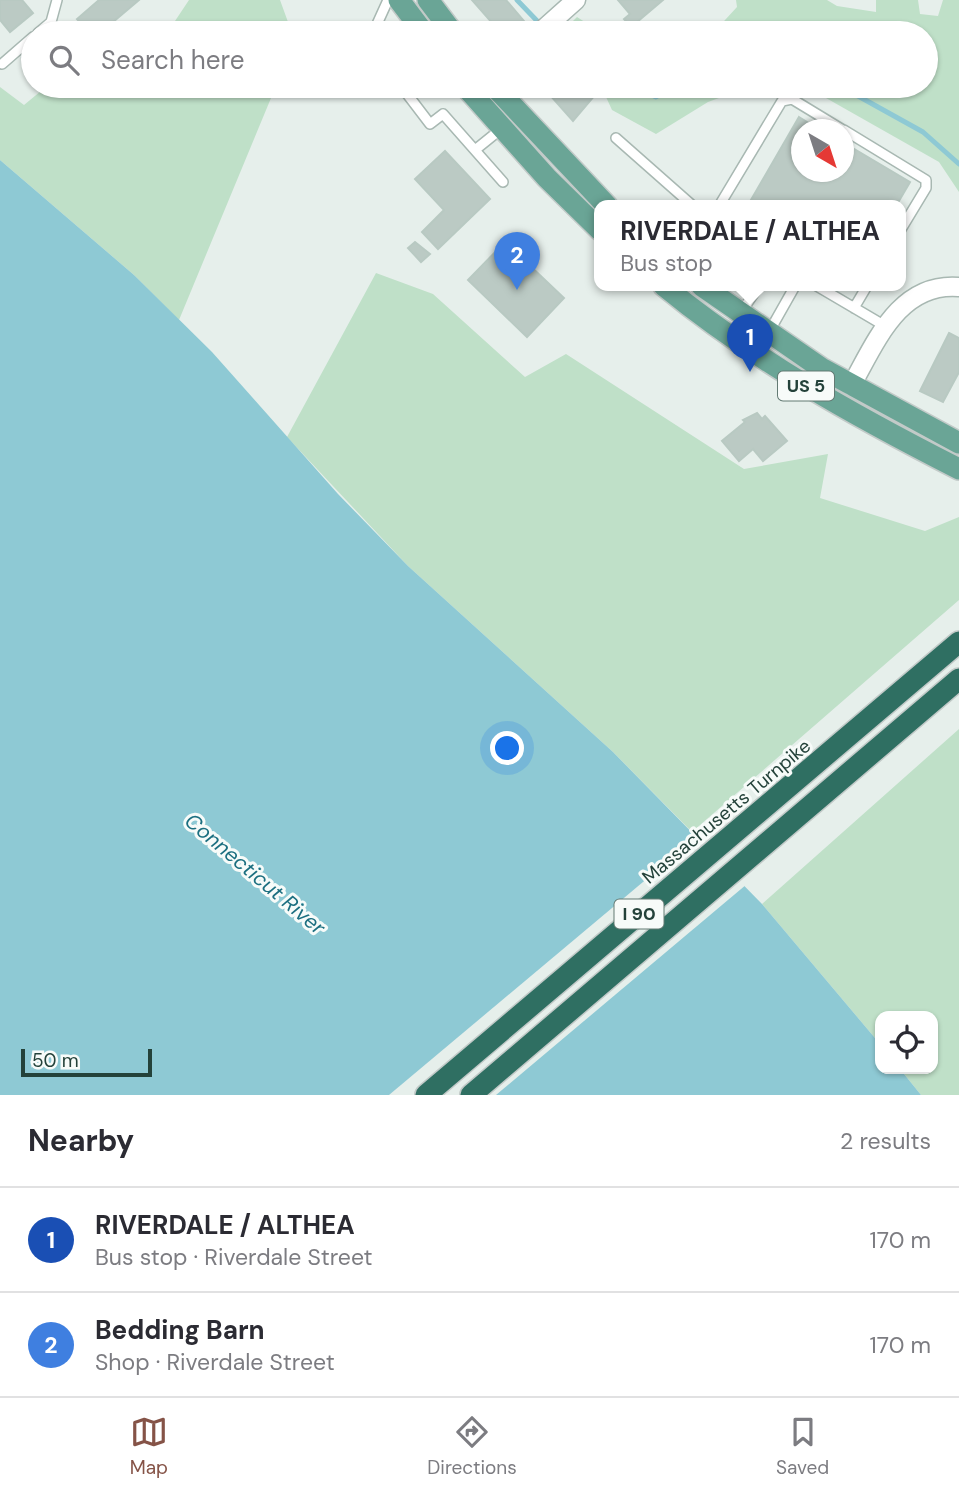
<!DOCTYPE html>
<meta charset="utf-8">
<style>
:root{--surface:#fff;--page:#f7f7f7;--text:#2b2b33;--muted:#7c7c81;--line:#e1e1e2;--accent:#855347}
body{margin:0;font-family:"DM Sans",sans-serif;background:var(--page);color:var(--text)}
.controls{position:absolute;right:21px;bottom:21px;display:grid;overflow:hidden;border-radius:14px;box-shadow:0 2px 5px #0004}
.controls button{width:63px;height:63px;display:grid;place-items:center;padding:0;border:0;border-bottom:2px solid var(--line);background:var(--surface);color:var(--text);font:35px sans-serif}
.compass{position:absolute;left:791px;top:119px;width:63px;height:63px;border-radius:50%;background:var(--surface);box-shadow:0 2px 5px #0004;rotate:141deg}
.scale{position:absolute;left:21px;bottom:18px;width:131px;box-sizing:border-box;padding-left:7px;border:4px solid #24423a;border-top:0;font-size:19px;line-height:24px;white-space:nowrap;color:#24423a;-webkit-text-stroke:5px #f7fbf9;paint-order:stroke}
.you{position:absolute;left:508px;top:749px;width:24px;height:24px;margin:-18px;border:5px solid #fff;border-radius:50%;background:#1a73e8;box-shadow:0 0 0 10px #1a73e833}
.badge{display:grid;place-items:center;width:46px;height:46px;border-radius:50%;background:var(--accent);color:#fff;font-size:23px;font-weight:700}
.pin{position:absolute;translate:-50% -58px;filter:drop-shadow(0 2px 4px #0008)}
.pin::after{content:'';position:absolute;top:37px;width:24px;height:21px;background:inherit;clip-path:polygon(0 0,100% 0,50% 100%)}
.popup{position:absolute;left:594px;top:200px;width:312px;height:91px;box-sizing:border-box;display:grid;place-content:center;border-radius:14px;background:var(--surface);filter:drop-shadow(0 2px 5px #0005);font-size:23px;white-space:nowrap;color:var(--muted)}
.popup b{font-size:26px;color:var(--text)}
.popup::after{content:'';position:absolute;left:50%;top:100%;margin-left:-14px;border:14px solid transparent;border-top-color:var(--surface)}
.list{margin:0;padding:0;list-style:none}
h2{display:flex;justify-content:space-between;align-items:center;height:91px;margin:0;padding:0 28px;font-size:30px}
h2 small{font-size:23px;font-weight:400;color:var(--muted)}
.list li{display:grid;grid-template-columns:46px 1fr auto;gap:21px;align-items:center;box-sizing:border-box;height:105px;padding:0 28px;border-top:2px solid var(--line)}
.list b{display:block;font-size:26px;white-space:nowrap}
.list p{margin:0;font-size:23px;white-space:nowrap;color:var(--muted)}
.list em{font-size:23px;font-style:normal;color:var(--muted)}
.icon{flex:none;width:38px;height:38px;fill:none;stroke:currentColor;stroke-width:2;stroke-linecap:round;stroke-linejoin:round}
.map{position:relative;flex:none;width:959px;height:1095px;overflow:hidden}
.search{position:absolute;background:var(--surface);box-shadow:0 2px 5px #0004;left:21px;right:21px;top:21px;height:77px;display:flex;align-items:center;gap:18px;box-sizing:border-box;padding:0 24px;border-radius:38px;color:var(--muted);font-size:26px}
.sheet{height:301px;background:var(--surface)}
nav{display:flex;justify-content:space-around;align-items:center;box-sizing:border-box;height:98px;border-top:2px solid var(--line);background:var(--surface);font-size:19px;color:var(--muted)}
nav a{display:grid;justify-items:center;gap:4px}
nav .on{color:var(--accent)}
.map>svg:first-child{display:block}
.green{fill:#bfe0c8}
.water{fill:#8ec9d4}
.pier{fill:#e6efeb}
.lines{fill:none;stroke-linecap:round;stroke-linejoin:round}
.stream{stroke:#8ec9d4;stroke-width:5}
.building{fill:#bbcac4;stroke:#b8c9c2;stroke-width:2}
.lane-casing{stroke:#a8b8b2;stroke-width:12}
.street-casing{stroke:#a8b8b2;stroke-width:21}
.primary-casing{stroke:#c2cac8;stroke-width:24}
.highway-casing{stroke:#c2cac8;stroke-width:24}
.lane{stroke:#fff;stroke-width:9}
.street{stroke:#fff;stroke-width:18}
.primary{stroke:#6aa596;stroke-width:21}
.highway{stroke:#2f6f62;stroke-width:21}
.labels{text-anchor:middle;stroke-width:6;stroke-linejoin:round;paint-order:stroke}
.shield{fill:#f7fbf9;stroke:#637a73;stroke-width:2}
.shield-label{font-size:18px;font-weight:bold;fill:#24423a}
.street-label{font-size:19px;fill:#24423a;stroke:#f7fbf9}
.water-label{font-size:21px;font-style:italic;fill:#1c6f80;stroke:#f7fbf9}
</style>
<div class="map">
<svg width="959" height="1095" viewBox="0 0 959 1095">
<rect width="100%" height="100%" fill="#e6efeb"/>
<!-- green -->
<path class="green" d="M 189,0 L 280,0 L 292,33 L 167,33 Z
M 736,0 L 827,0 L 837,6 L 876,12 L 876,0 L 918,0 L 920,14 L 938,16 L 943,0 L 959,0 L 959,192 L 939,162 L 826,98 L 784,86 L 926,86 L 926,33 L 713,33 L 737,7 Z
M 577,17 L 602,33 L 561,33 Z
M 47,86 L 276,86 L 179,320 L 134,275 L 0,160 L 0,87 L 24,105 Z
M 601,86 L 752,86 L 708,102 L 656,134 L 612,110 Z
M 376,273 L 433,294 L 525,377 L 566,354 L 744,469 L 828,454 L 820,498 L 925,531 L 959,517 L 959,600 L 692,832 L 613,752 L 408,566 L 287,437 Z
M 959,729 L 959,1095 L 921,1095 L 900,1069 L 933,1069 L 933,1016 L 880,1016 L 880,1044 L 762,904 Z"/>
<!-- water -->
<path class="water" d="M 0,160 L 134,275 L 212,352 L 338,494 L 408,566 L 613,752 L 762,904 L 880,1044 L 880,1069 L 900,1069 L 921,1095 L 0,1095 Z"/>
<!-- pier -->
<path class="pier" d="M 699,835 L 747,884 L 496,1095 L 389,1095 Z"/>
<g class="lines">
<!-- stream -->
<path class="stream" d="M 517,0 L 542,26
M 633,86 L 656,97 L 672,86
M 840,86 L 923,132 L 959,164"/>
</g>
<!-- building -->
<path class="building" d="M 0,0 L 22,0 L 33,13 L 10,32 L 0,20 Z
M 99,0 L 139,0 L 100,33 L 89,33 L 77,19 Z
M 472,0 L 506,0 L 524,21 L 509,33 L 501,33 Z
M 618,0 L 663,0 L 631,27 L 624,19 L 630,14 Z
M 29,52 L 33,55 L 33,71 L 22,58 Z
M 560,86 L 587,86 L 595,95 L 573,121 L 550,95 Z
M 799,117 L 820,130 L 802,130 L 802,172 L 844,172 L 844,143 L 910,182 L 896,206 L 761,206 L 751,200 Z
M 445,151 L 490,199 L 438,249 L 422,232 L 444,210 L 415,179 Z
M 415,242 L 430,254 L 421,262 L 408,248 Z
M 505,242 L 564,298 L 527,337 L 468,280 Z
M 949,333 L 959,338 L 959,372 L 943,402 L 920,391 Z
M 757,413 L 762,419 L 765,416 L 787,441 L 763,461 L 753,449 L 739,461 L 722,441 L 745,422 L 743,420 Z"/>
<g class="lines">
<defs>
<path id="lane" d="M 38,33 L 51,22 L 57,0
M 373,33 L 388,0
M 2,64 L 33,37
M 401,86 L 430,124 L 443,114 L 503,182
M 844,130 L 926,180 L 926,188 L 900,231
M 616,138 L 693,206
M 475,150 L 501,129
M 719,206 L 782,101 L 792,99 L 843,130
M 817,286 L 885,326
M 854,308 L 867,286
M 740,314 L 759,286
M 769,332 L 795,286"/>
<path id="street" d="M 539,33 L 576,0
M 851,386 C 876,342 899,282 959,287"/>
<path id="primary" d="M 399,0 L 424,33
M 428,0 L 453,33
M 465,86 L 547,178 L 600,230
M 494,86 L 607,206
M 664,286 C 754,360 855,416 959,469
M 702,286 L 821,368 L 959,443"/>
<path id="highway" d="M 426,1095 L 959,642
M 471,1095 L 959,679"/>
</defs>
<!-- lane casing -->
<use href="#lane" class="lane-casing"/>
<!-- street casing -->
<use href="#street" class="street-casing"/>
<!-- primary casing -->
<use href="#primary" class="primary-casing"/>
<!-- highway casing -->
<use href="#highway" class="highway-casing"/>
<!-- lane -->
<use href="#lane" class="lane"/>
<!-- street -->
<use href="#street" class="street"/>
<!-- primary -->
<use href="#primary" class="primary"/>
<!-- highway -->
<use href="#highway" class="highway"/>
</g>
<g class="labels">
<!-- shield labels -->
<g class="shield">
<rect x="778" y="371.5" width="56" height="29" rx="5"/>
<rect x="614.5" y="899.5" width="49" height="29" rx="5"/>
</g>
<g class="shield-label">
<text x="806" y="392">US 5</text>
<text x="639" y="920">I 90</text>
</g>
<!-- street labels -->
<g class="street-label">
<text transform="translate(726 811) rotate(-40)" y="7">Massachusetts Turnpike</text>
</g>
<!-- water labels -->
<g class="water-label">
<text transform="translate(255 874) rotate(40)" y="7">Connecticut River</text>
</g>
</g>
</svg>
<div class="controls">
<button><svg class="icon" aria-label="locate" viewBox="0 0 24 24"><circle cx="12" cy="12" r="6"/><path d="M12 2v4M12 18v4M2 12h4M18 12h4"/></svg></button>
</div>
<svg class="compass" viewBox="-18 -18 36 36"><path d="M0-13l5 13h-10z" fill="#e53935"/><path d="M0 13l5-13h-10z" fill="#7c7c81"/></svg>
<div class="scale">50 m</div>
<div class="you"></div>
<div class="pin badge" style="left:750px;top:372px;background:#1a4fb4">1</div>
<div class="popup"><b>RIVERDALE / ALTHEA</b>Bus stop</div>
<div class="pin badge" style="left:517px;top:290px;background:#3f7fe0">2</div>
<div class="search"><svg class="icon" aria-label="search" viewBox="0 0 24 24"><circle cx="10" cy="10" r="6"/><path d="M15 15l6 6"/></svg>Search here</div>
</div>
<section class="sheet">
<h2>Nearby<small>2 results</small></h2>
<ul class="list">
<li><span class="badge" style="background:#1a4fb4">1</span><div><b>RIVERDALE / ALTHEA</b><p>Bus stop · Riverdale Street</p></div><em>170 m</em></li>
<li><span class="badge" style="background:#3f7fe0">2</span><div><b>Bedding Barn</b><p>Shop · Riverdale Street</p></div><em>170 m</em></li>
</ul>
</section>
<nav>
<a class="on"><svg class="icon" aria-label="map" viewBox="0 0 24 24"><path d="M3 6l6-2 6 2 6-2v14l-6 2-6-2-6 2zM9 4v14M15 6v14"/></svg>Map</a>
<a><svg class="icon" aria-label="directions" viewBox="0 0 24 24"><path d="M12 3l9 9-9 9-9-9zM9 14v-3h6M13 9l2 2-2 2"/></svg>Directions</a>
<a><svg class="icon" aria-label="saved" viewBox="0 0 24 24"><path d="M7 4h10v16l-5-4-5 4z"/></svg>Saved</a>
</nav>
